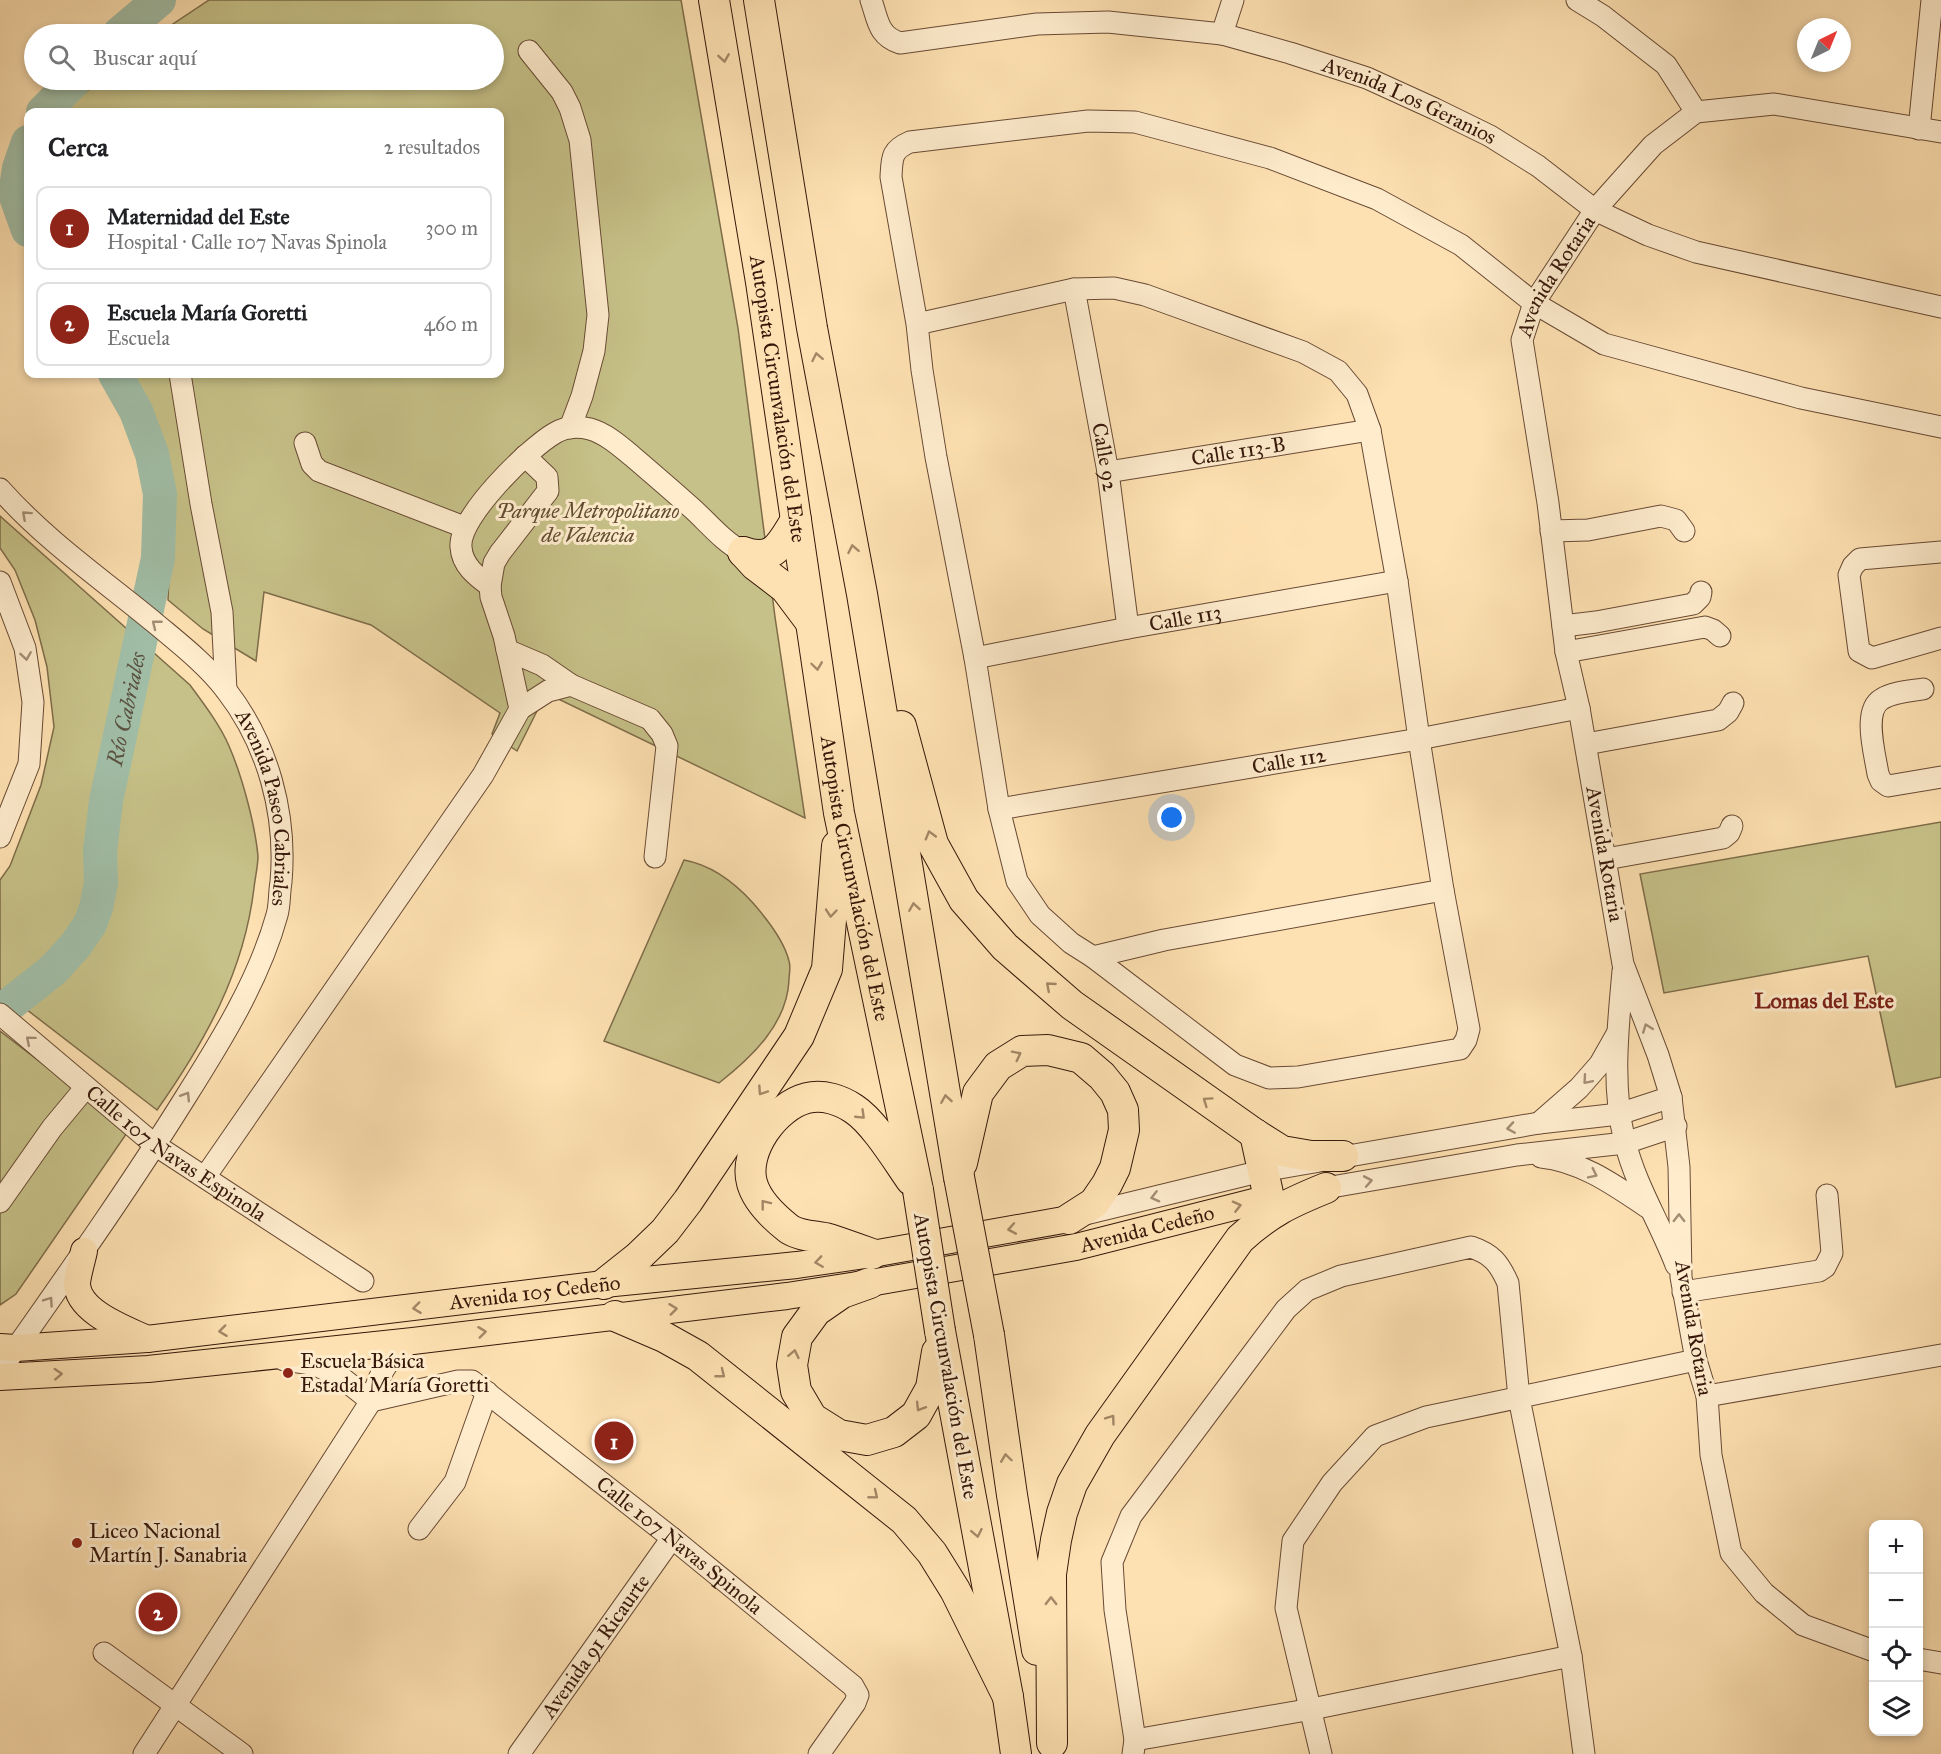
<!DOCTYPE html>
<html lang="es">
<meta charset="utf-8">
<style>
:root{--surface:#fff;--page:#f2f2f2;--text:#202124;--muted:#757577;--line:#e0e0e0;--accent:#8f2418}
body{margin:0;font-family:"IM FELL Great Primer",serif;background:var(--page);color:var(--text)}
.controls{position:absolute;right:18px;bottom:18px;display:grid;overflow:hidden;border-radius:12px;box-shadow:0 3px 9px #0003}
.controls button{width:54px;height:54px;display:grid;place-items:center;padding:0;border:0;border-bottom:2px solid var(--line);background:var(--surface);color:var(--text);font:30px sans-serif}
.compass{position:absolute;left:1797px;top:18px;width:54px;height:54px;border-radius:50%;background:var(--surface);box-shadow:0 3px 9px #0003;rotate:43deg}
.you{position:absolute;left:1172px;top:818px;width:21px;height:21px;margin:-15px;border:4px solid #fff;border-radius:50%;background:#1a73e8;box-shadow:0 0 0 9px #1a73e833}
.badge{display:grid;place-items:center;width:39px;height:39px;border-radius:50%;background:var(--accent);color:#fff;font-size:20px;font-weight:700}
.pin{position:absolute;translate:-50% -50%;border:3px solid #fff;box-shadow:0 2px 6px #0006}
.list{margin:0;padding:0;list-style:none}
h2{display:flex;justify-content:space-between;align-items:center;height:78px;margin:0;padding:0 24px;font-size:26px}
h2 small{font-size:20px;font-weight:400;color:var(--muted)}
.list li{display:grid;grid-template-columns:39px 1fr auto;gap:18px;align-items:center;box-sizing:border-box;height:84px;margin:0 12px 12px;padding:0 12px;border:2px solid var(--line);border-radius:12px}
.list b{display:block;font-size:22px;white-space:nowrap}
.list p{margin:0;font-size:20px;white-space:nowrap;color:var(--muted)}
.list em{font-size:20px;font-style:normal;color:var(--muted)}
.icon{flex:none;width:33px;height:33px;fill:none;stroke:currentColor;stroke-width:2;stroke-linecap:round;stroke-linejoin:round}
.map{position:relative;flex:none;width:1941px;height:1754px;overflow:hidden}
.search{position:absolute;background:var(--surface);box-shadow:0 3px 9px #0003;left:24px;top:24px;width:480px;height:66px;display:flex;align-items:center;gap:15px;box-sizing:border-box;padding:0 21px;border-radius:33px;color:var(--muted);font-size:22px}
.panel{position:absolute;background:var(--surface);box-shadow:0 3px 9px #0003;left:24px;top:108px;width:480px;height:270px;border-radius:12px}
.map>svg:first-child{display:block}
.green{fill:#c6c188;stroke:#7e6c49;stroke-width:1.5}
.lines{fill:none;stroke-linecap:round;stroke-linejoin:round}
.river{stroke:#a1bea7;stroke-width:34}
.minor-casing{stroke:#684a34;stroke-width:23}
.major-casing{stroke:#36180a;stroke-width:28}
.highway-casing{stroke:#36180a;stroke-width:32}
.minor{stroke:#feeccd;stroke-width:21}
.major{stroke:#fee1b2;stroke-width:26}
.highway{stroke:#fee1b2;stroke-width:30}
.highway-bridge-casing{stroke:#36180a;stroke-width:32;stroke-linecap:butt}
.highway-bridge{stroke:#fee1b2;stroke-width:30}
.oneway{stroke:#a48766}
.oneway2{stroke:#a48d75}
.poi-dot{fill:#8f2418;stroke:#feeccd;stroke-width:2}
.labels{text-anchor:middle;stroke-width:6;stroke-linejoin:round;paint-order:stroke}
.street-label{font-size:21px;fill:#36180a;stroke:#feeccd}
.park-label{font-size:21px;font-style:italic;fill:#614b30;stroke:#feeccd}
.poi-label{font-size:21px;fill:#36180a;stroke:#feeccd;text-anchor:start}
.water-label{font-size:22px;font-style:italic;fill:#5b5241;stroke:#feeccd}
.neighbourhood-label{font-size:22px;font-weight:bold;fill:#7a1f14;stroke:#feeccd}
</style>
<div class="map">
<svg width="1941" height="1754" viewBox="0 0 1941 1754">
<rect width="100%" height="100%" fill="#fee1b2"/>
<filter id="stains"><feTurbulence type="fractalNoise" baseFrequency=".00333" numOctaves="4"/><feColorMatrix values="0 0 0 0 .2 0 0 0 0 .09 0 0 0 0 .02 0 0 0 .5 -.17"/></filter>
<radialGradient id="worn" r=".72"><stop offset=".6" stop-color="#630" stop-opacity="0"/><stop offset="1" stop-color="#630" stop-opacity=".3"/></radialGradient>
<!-- green -->
<path class="green" d="M 209,0 L 681,0 L 738,328 L 775,617 L 805,818 L 546,693 L 517,751 L 492,734 L 500,713 L 371,625 L 264,592 L 256,661 L 203,629 L 168,600 L 169,577 L 167,521 L 159,467 L 113,374 L 500,374 L 500,112 L 62,112 L 100,80 L 494,80 L 494,34 L 158,34 Z
M 0,516 L 190,685 C 204,704 220,725 229,746 C 242,776 255,824 258,856 C 258,866 255,878 254,888 C 244,972 205,1042 157,1110 L 0,989 L 0,880 L 10,866 L 41,785 L 54,727 L 47,667 L 35,620 L 15,570 L 0,548 Z
M 1941,822 L 1941,1077 L 1896,1087 L 1868,956 L 1664,993 L 1640,874 Z
M 684,860 C 711,865 735,883 753,903 C 767,919 784,940 789,961 C 791,967 789,974 789,980 C 787,1024 752,1057 719,1083 L 604,1041 Z
M 0,1031 L 129,1130 L 16,1294 L 0,1305 Z"/>
<g class="lines">
<!-- river -->
<g class="river">
<path d="M 119,34 L 159,0"/>
<path d="M 43,112 L 75,80"/>
<path d="M 28,142 L 19,168 L 15,194 L 28,230"/>
<path id="s1" d="M 0,1012 L 53,970 L 75,946 L 90,924 L 96,908 L 101,883 L 100,851 L 106,801 L 158,558 L 160,494 L 152,454 L 136,411 L 115,374"/>
</g>
<defs>
<g id="minor">
<path id="s2" d="M 871,0 C 878,20 878,36 900,43 L 1037,24 L 1108,22 L 1222,34 L 1290,53 L 1367,78 L 1435,109 L 1490,136 L 1538,166 L 1595,210 L 1648,235 L 1696,252 L 1941,307"/>
<path d="M 1577,0 L 1603,16 L 1666,65 L 1696,112"/>
<path d="M 1222,34 L 1233,0"/>
<path d="M 529,51 L 562,92 L 570,108 L 580,140 L 598,315 L 594,351 L 582,396 L 570,428"/>
<path d="M 1919,129 L 1932,0"/>
<path id="s3" d="M 1074,289 L 1108,472 L 1128,628"/>
<path d="M 917,324 L 1074,289 L 1114,288 L 1145,295 L 1303,352 L 1338,371 L 1357,394 L 1370,430 L 1397,581 L 1419,739 L 1443,890 L 1164,940 L 1093,957 L 1071,943 L 1040,915 L 1017,881 L 999,809 L 975,658 L 936,457 L 922,370 L 917,324 L 891,177 C 892,158 891,150 910,142 L 1088,121 L 1135,122 L 1270,158 L 1377,199 L 1461,245 L 1534,303 L 1604,344 L 1801,398 L 1941,427"/>
<path d="M 180,374 L 201,504 L 222,612 L 226,690"/>
<path d="M 305,443 L 312,464 L 319,471 L 464,527"/>
<path id="s4" d="M 1108,472 L 1370,430"/>
<path id="s5" d="M 0,489 C 45,540 103,580 155,623 C 180,644 206,664 226,690 C 268,744 287,814 281,882 C 279,893 280,905 277,915 C 259,980 221,1041 185,1098 C 127,1191 63,1281 0,1371"/>
<path d="M 1551,531 L 1588,530 L 1661,516 L 1676,520 L 1684,531"/>
<path d="M 1941,552 L 1860,559 L 1853,566 L 1849,575 L 1859,651 L 1872,658 L 1941,638"/>
<path d="M 0,582 L 25,648 L 33,702 L 29,764 L 0,837"/>
<path d="M 490,586 C 476,576 462,565 461,547 C 458,517 529,448 555,433 C 565,427 578,426 590,429 C 605,433 620,446 632,456 C 653,474 674,492 694,510 C 710,525 724,542 743,552"/>
<path d="M 1563,626 L 1596,622 L 1693,604 L 1700,597 L 1701,592"/>
<path d="M 507,650 L 542,665 L 571,685"/>
<path d="M 1566,652 L 1705,627 L 1713,630 L 1720,636"/>
<path id="s6" d="M 975,658 L 1128,628 L 1397,581"/>
<path d="M 1923,689 C 1911,691 1893,692 1882,699 C 1862,710 1875,754 1878,774 L 1881,781 L 1888,786 L 1941,777"/>
<path d="M 520,709 L 504,636 L 491,597 L 490,586 L 494,563 L 500,553 L 548,491 L 547,477 L 525,456"/>
<path d="M 1586,744 L 1718,720 L 1728,712 L 1733,703"/>
<path id="s7" d="M 999,809 L 1419,739 L 1579,708"/>
<path d="M 1606,859 L 1723,838 L 1729,833 L 1732,826"/>
<path d="M 1093,957 L 1235,1065 L 1269,1078 L 1298,1077 L 1460,1049 L 1466,1040 L 1469,1029 L 1443,890"/>
<path d="M 1623,971 C 1618,1027 1611,1086 1625,1142 C 1636,1186 1660,1223 1676,1265"/>
<path id="s8" d="M 0,1014 L 155,1145 L 363,1281"/>
<path d="M 1539,1123 L 1579,1088 L 1600,1064 L 1617,1034"/>
<path d="M 1541,1157 C 1582,1161 1617,1187 1650,1209"/>
<path d="M 205,1177 L 483,775 L 520,709 L 548,691 L 571,685 L 650,719 L 662,734 L 667,746 L 655,857"/>
<path d="M 1314,1190 L 1517,1155 L 1625,1143 L 1676,1126"/>
<path d="M 0,1202 L 52,1128 L 86,1087"/>
<path d="M 1081,1215 L 1262,1171 L 1539,1123 L 1619,1114 L 1671,1097"/>
<path d="M 1683,1292 L 1819,1271 L 1825,1267 L 1832,1253 L 1827,1195"/>
<path d="M 284,1360 L 316,1365 L 342,1378 L 371,1401"/>
<path d="M 1707,1396 L 1941,1355"/>
<path id="s9" d="M 371,1401 L 458,1381 L 472,1381 L 672,1538 L 853,1686 L 858,1695 L 855,1703 L 819,1754"/>
<path d="M 419,1529 L 455,1482 L 487,1392"/>
<path id="s10" d="M 1874,1651 L 1803,1625 L 1764,1593 L 1731,1553 L 1711,1455 L 1707,1396 L 1696,1360 L 1681,1277 L 1679,1167 L 1671,1097 L 1658,1055 L 1623,964 L 1579,708 L 1566,652 L 1548,503 L 1522,340 L 1534,303 L 1595,210 L 1653,145 L 1696,112 L 1774,104 L 1941,132"/>
<path d="M 104,1653 L 242,1754"/>
<path d="M 1918,1659 L 1941,1663"/>
<path d="M 1135,1740 L 1312,1709 L 1571,1656"/>
<path d="M 144,1754 L 371,1401 C 380,1371 387,1359 413,1341"/>
<path id="s11" d="M 519,1754 L 672,1538"/>
<path d="M 1133,1754 L 1135,1740 L 1115,1610 L 1112,1562 L 1131,1516 L 1286,1309 L 1307,1290 L 1341,1276 L 1471,1247 C 1492,1254 1499,1263 1508,1283 L 1519,1398 L 1571,1656 L 1584,1754"/>
<path d="M 1321,1754 L 1286,1608 L 1293,1541 L 1332,1483 L 1375,1436 L 1426,1417 L 1696,1360"/>
</g>
<g id="major">
<path d="M 84,1251 C 82,1261 78,1273 77,1283 C 77,1312 126,1329 147,1339"/>
<path id="s12" d="M 0,1347 L 16,1348 L 147,1339 L 604,1284 L 797,1265 L 872,1254 L 1069,1219"/>
<path id="s13" d="M 0,1377 L 148,1369 L 413,1341 L 787,1296 L 870,1283 L 1076,1247 L 1269,1198"/>
</g>
<g id="highway">
<path id="s14" d="M 714,0 L 761,282 L 839,813 L 918,1190"/>
<path d="M 759,0 L 812,328 L 862,594 L 959,1177"/>
<path d="M 743,552 L 755,565 L 785,588 L 809,620"/>
<path d="M 743,552 C 775,563 781,543 796,520"/>
<path d="M 901,726 L 933,844 L 964,900 L 1005,947 L 1072,1005 L 1255,1134 L 1282,1151 L 1311,1156 L 1343,1156"/>
<path d="M 1255,1134 L 1269,1198"/>
<path d="M 962,1163 L 978,1093 L 998,1066 L 1022,1051 L 1048,1050 L 1081,1058 L 1102,1076 L 1115,1092 L 1123,1110 L 1124,1130 L 1115,1168 L 1107,1184 L 1094,1203 L 1069,1219"/>
<path d="M 872,1254 C 858,1249 844,1244 829,1239 C 817,1236 799,1236 789,1229 C 775,1218 757,1201 752,1183 C 743,1151 775,1106 807,1098 C 823,1094 841,1100 854,1109 C 874,1122 897,1160 911,1180"/>
<path d="M 870,1283 L 842,1293 L 816,1311 L 797,1337 L 792,1365 L 796,1391 L 812,1418 L 839,1435 L 867,1440 L 894,1432 L 916,1415 L 931,1388 L 937,1352"/>
<path d="M 604,1284 L 638,1257 L 665,1231 L 688,1201 L 799,1036 L 827,969 L 837,846"/>
<path d="M 615,1316 L 664,1337 L 698,1356 L 904,1520 L 932,1553 L 955,1590 L 1008,1697"/>
<path d="M 940,1331 L 1008,1697 L 1016,1754"/>
<path d="M 989,1335 L 1012,1495 L 1037,1650"/>
<path d="M 1052,1743 L 1051,1574 L 1056,1540 L 1062,1513 L 1072,1484 L 1100,1435 L 1240,1239 C 1270,1212 1289,1203 1326,1188"/>
</g>
</defs>
<!-- minor casing -->
<use href="#minor" class="minor-casing"/>
<!-- major casing -->
<use href="#major" class="major-casing"/>
<!-- highway casing -->
<use href="#highway" class="highway-casing"/>
<!-- minor -->
<use href="#minor" class="minor"/>
<!-- major -->
<use href="#major" class="major"/>
<!-- highway -->
<use href="#highway" class="highway"/>
<defs>
<path id="highway-bridge" d="M 959,1177 L 989,1335
M 918,1190 L 940,1331"/>
</defs>
<!-- highway-bridge casing -->
<use href="#highway-bridge" class="highway-bridge-casing"/>
<!-- highway-bridge -->
<use href="#highway-bridge" class="highway-bridge"/>
</g>
<!-- one-way arrows -->
<defs><path id="oneway-chevron" d="M-2-3.5L2.5 0L-2 3.5" fill="none" stroke-width="1.6" stroke-linecap="round" stroke-linejoin="round" transform="scale(1.5)"/></defs>
<g class="oneway">
<use href="#oneway-chevron" transform="translate(724 58) rotate(81)"/>
<use href="#oneway-chevron" transform="translate(817 357) rotate(-101)"/>
<use href="#oneway-chevron" transform="translate(853 549) rotate(-101)"/>
<use href="#oneway-chevron" transform="translate(817 666) rotate(82)"/>
<use href="#oneway-chevron" transform="translate(930 835) rotate(-106)"/>
<use href="#oneway-chevron" transform="translate(914 907) rotate(-99)"/>
<use href="#oneway-chevron" transform="translate(831 913) rotate(95)"/>
<use href="#oneway-chevron" transform="translate(1050 986) rotate(-139)"/>
<use href="#oneway-chevron" transform="translate(1017 1055) rotate(-27)"/>
<use href="#oneway-chevron" transform="translate(762 1091) rotate(124)"/>
<use href="#oneway-chevron" transform="translate(946 1099) rotate(-99)"/>
<use href="#oneway-chevron" transform="translate(1207 1101) rotate(-145)"/>
<use href="#oneway-chevron" transform="translate(861 1115) rotate(44)"/>
<use href="#oneway-chevron" transform="translate(765 1204) rotate(-128)"/>
<use href="#oneway-chevron" transform="translate(1237 1206) rotate(-14)"/>
<use href="#oneway-chevron" transform="translate(1012 1229) rotate(170)"/>
<use href="#oneway-chevron" transform="translate(819 1262) rotate(172)"/>
<use href="#oneway-chevron" transform="translate(417 1308) rotate(173)"/>
<use href="#oneway-chevron" transform="translate(673 1309) rotate(-7)"/>
<use href="#oneway-chevron" transform="translate(223 1331) rotate(173)"/>
<use href="#oneway-chevron" transform="translate(482 1332) rotate(-7)"/>
<use href="#oneway-chevron" transform="translate(794 1354) rotate(-78)"/>
<use href="#oneway-chevron" transform="translate(58 1374) rotate(-3)"/>
<use href="#oneway-chevron" transform="translate(721 1374) rotate(38)"/>
<use href="#oneway-chevron" transform="translate(920 1407) rotate(121)"/>
<use href="#oneway-chevron" transform="translate(1111 1419) rotate(-54)"/>
<use href="#oneway-chevron" transform="translate(1006 1458) rotate(-98)"/>
<use href="#oneway-chevron" transform="translate(874 1495) rotate(39)"/>
<use href="#oneway-chevron" transform="translate(977 1533) rotate(79)"/>
<use href="#oneway-chevron" transform="translate(1051 1601) rotate(-90)"/>
</g>
<g class="oneway2">
<use href="#oneway-chevron" transform="translate(26 515) rotate(-138)"/>
<use href="#oneway-chevron" transform="translate(156 624) rotate(-141)"/>
<use href="#oneway-chevron" transform="translate(26 656) rotate(81)"/>
<use href="#oneway-chevron" transform="translate(1647 1028) rotate(-111)"/>
<use href="#oneway-chevron" transform="translate(30 1040) rotate(-140)"/>
<use href="#oneway-chevron" transform="translate(1587 1080) rotate(131)"/>
<use href="#oneway-chevron" transform="translate(186 1096) rotate(-58)"/>
<use href="#oneway-chevron" transform="translate(1511 1128) rotate(171)"/>
<use href="#oneway-chevron" transform="translate(1593 1174) rotate(26)"/>
<use href="#oneway-chevron" transform="translate(1368 1181) rotate(-10)"/>
<use href="#oneway-chevron" transform="translate(1155 1197) rotate(166)"/>
<use href="#oneway-chevron" transform="translate(1679 1218) rotate(-90)"/>
<use href="#oneway-chevron" transform="translate(49 1301) rotate(-55)"/>
</g>
<!-- markers -->
<g class="poi-dot">
<circle cx="288" cy="1373" r="6"/>
<circle cx="77" cy="1543" r="6"/>
</g>
<g class="labels">
<!-- street labels -->
<g class="street-label">
<text dy="7" stroke="none"><textPath href="#s2" startOffset="578">Avenida Los Geranios</textPath></text>
<text dy="7" stroke="none"><textPath href="#s10" startOffset="1486">Avenida Rotaria</textPath></text>
<text dy="7" stroke="none"><textPath href="#s14" startOffset="404">Autopista Circunvalación del Este</textPath></text>
<text dy="7" stroke="none"><textPath href="#s4" startOffset="132">Calle 113-B</textPath></text>
<text dy="7" stroke="none"><textPath href="#s3" startOffset="171">Calle 92</textPath></text>
<text dy="7" stroke="none"><textPath href="#s6" startOffset="214">Calle 113</textPath></text>
<text dy="7" stroke="none"><textPath href="#s7" startOffset="294">Calle 112</textPath></text>
<text dy="7" stroke="none"><textPath href="#s5" startOffset="430">Avenida Paseo Cabriales</textPath></text>
<text transform="translate(1605 854) rotate(80)" y="7">Avenida Rotaria</text>
<text dy="7" stroke="none"><textPath href="#s14" startOffset="890">Autopista Circunvalación del Este</textPath></text>
<text dy="7" stroke="none"><textPath href="#s8" startOffset="225">Calle 107 Navas Espinola</textPath></text>
<text dy="7" stroke="none"><textPath href="#s13" startOffset="1158">Avenida Cedeño</textPath></text>
<text dy="7" stroke="none"><textPath href="#s12" startOffset="538">Avenida 105 Cedeño</textPath></text>
<text transform="translate(1694 1328) rotate(80)" y="7">Avenida Rotaria</text>
<text transform="translate(946 1356) rotate(80)" y="7">Autopista Circunvalación del Este</text>
<text dy="7" stroke="none"><textPath href="#s9" startOffset="368">Calle 107 Navas Spinola</textPath></text>
<text dy="7" stroke="none"><textPath href="#s11" startOffset="132">Avenida 91 Ricaurte</textPath></text>
</g>
<!-- park labels -->
<g class="park-label">
<text x="588" y="518">Parque Metropolitano<tspan x="588" dy="24">de Valencia</tspan></text>
</g>
<!-- poi labels -->
<g class="poi-label">
<text x="300" y="1368">Escuela Básica<tspan x="300" dy="24">Estadal María Goretti</tspan></text>
<text x="89" y="1538">Liceo Nacional<tspan x="89" dy="24">Martín J. Sanabria</tspan></text>
</g>
<!-- water labels -->
<g class="water-label">
<text dy="8" stroke="none"><textPath href="#s1" startOffset="346">Río Cabriales</textPath></text>
</g>
<!-- neighbourhood labels -->
<g class="neighbourhood-label">
<text x="1824" y="1008">Lomas del Este</text>
</g>
</g>
<rect width="100%" height="100%" filter="url(#stains)"/>
<rect width="100%" height="100%" fill="url(#worn)"/>
</svg>
<div class="controls">
<button>+</button>
<button>−</button>
<button><svg class="icon" aria-label="locate" viewBox="0 0 24 24"><circle cx="12" cy="12" r="6"/><path d="M12 2v4M12 18v4M2 12h4M18 12h4"/></svg></button>
<button><svg class="icon" aria-label="layers" viewBox="0 0 24 24"><path d="M12 4l9 5-9 5-9-5zM3 14l9 5 9-5"/></svg></button>
</div>
<svg class="compass" viewBox="-18 -18 36 36"><path d="M0-13l5 13h-10z" fill="#e53935"/><path d="M0 13l5-13h-10z" fill="#757577"/></svg>
<div class="you"></div>
<div class="pin badge" style="left:614px;top:1441px">1</div>
<div class="pin badge" style="left:158px;top:1612px">2</div>
<div class="search"><svg class="icon" aria-label="search" viewBox="0 0 24 24"><circle cx="10" cy="10" r="6"/><path d="M15 15l6 6"/></svg>Buscar aquí</div>
<section class="panel">
<h2>Cerca<small>2 resultados</small></h2>
<ul class="list">
<li><span class="badge">1</span><div><b>Maternidad del Este</b><p>Hospital · Calle 107 Navas Spinola</p></div><em>300 m</em></li>
<li><span class="badge">2</span><div><b>Escuela María Goretti</b><p>Escuela</p></div><em>460 m</em></li>
</ul>
</section>
</div>
